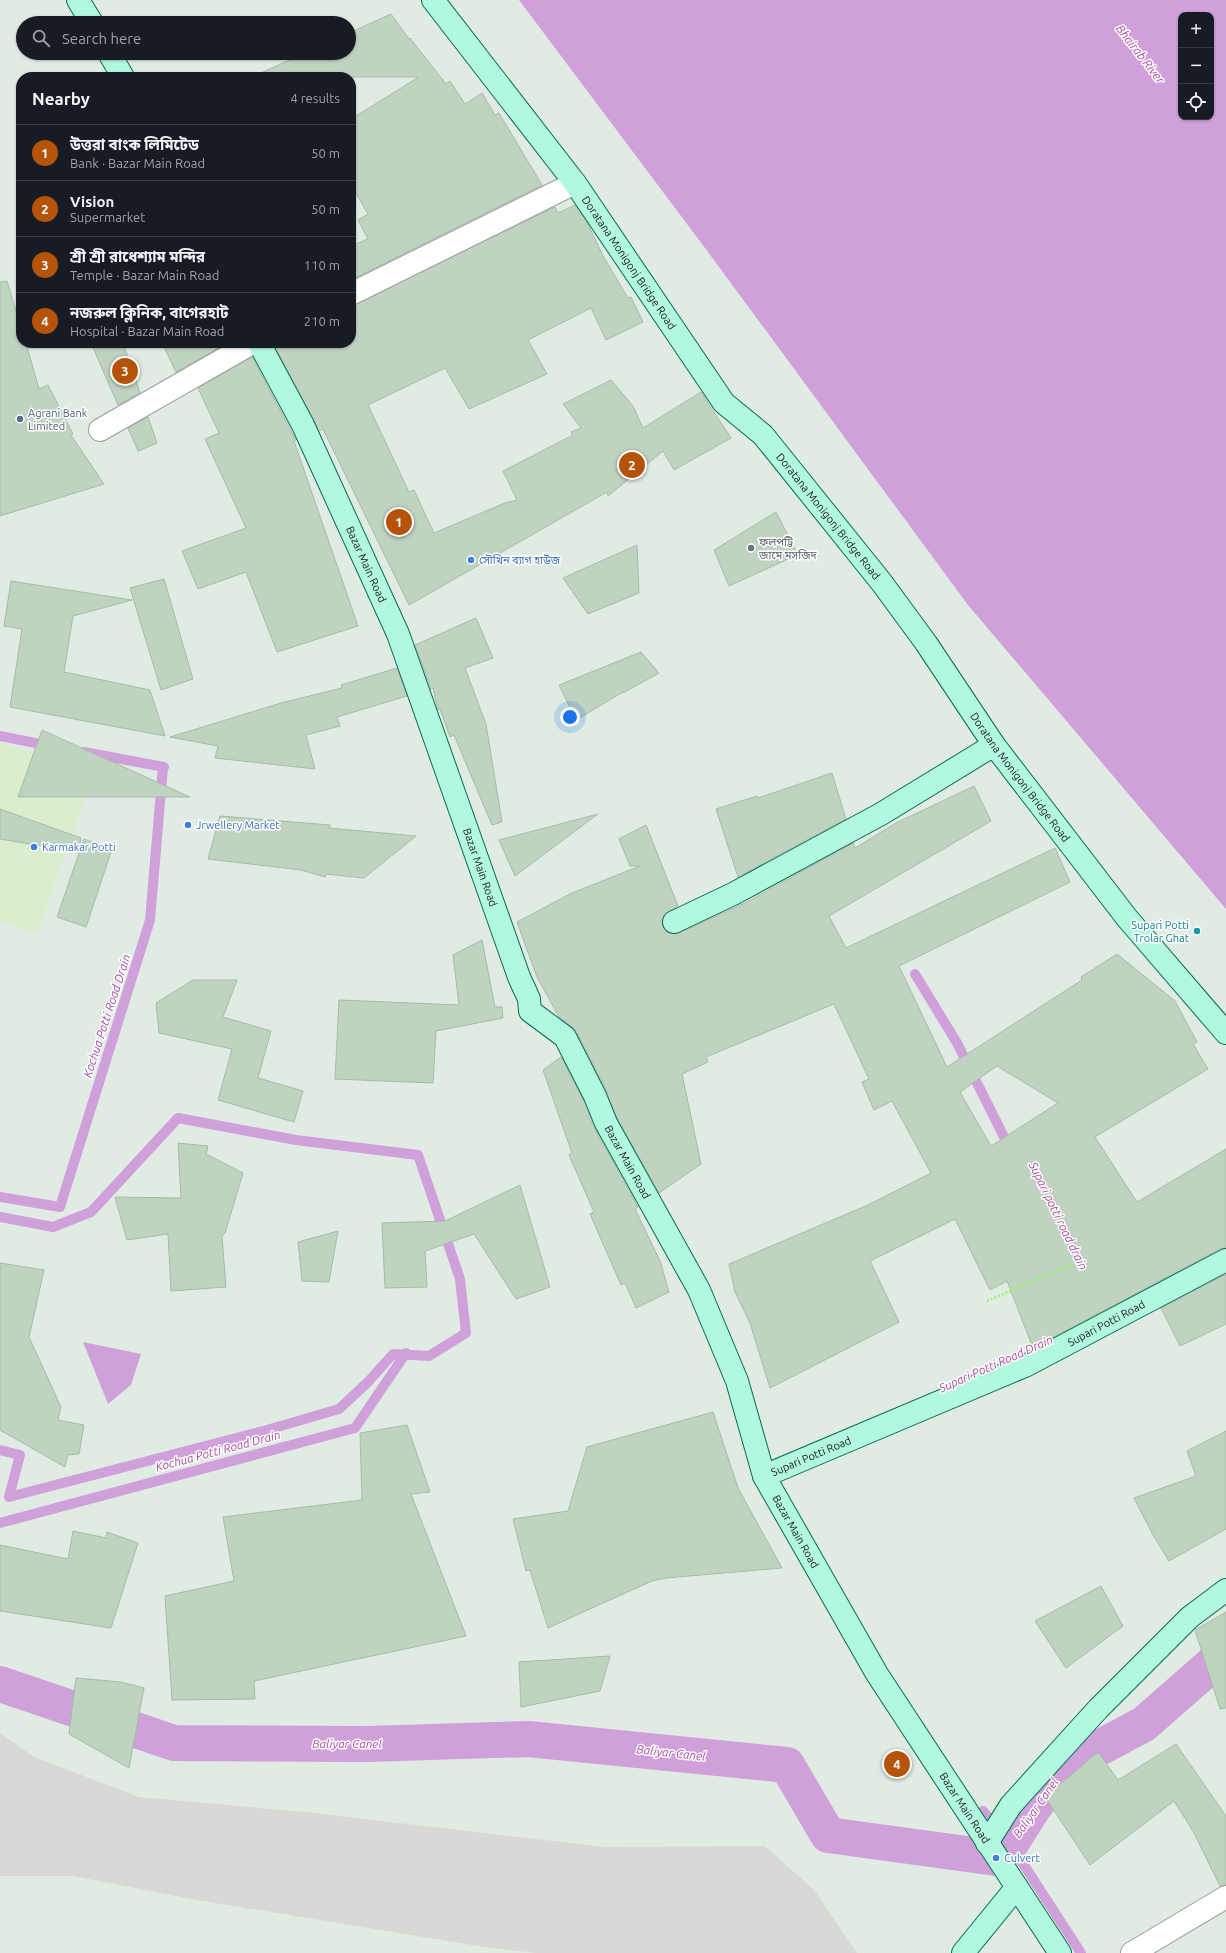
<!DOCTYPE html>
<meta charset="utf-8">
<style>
:root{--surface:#171b24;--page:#20242c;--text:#f1f3f6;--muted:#9ea1a6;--line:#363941;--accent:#b45309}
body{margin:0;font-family:Ubuntu,"Noto Sans Bengali",sans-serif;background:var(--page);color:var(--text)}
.controls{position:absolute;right:12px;top:12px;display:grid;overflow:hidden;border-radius:8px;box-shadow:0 1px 3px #0004}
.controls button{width:36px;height:36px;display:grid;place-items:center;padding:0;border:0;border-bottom:1px solid var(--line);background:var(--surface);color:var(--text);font:20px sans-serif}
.you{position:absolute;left:570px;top:717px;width:14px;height:14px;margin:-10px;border:3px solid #fff;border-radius:50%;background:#1a73e8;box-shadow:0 0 0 6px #1a73e833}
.badge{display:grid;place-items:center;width:26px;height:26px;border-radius:50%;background:var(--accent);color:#fff;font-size:13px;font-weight:700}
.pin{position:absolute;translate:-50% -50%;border:2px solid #fff;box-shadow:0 1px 4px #0006}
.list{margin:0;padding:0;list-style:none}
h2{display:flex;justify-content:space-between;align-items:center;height:52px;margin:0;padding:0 16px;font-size:17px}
h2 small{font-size:13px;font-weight:400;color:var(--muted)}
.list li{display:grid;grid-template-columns:26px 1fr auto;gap:12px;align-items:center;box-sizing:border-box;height:56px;padding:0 16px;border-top:1px solid var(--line)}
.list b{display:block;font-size:15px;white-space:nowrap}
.list p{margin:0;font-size:13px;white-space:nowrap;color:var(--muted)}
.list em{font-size:13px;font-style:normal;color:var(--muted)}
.icon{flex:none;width:22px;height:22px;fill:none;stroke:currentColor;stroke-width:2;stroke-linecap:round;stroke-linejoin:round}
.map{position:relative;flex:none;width:1226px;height:1953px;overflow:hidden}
.search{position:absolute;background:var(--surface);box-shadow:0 1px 3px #0004;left:16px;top:16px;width:340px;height:44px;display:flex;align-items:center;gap:10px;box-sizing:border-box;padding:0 14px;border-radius:22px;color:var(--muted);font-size:15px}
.panel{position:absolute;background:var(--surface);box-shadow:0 1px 3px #0004;left:16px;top:72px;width:340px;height:276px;border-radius:16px}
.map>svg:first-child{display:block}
.residential{fill:#d8d9d7}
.commercial{fill:#daeece}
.water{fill:#d0a0da;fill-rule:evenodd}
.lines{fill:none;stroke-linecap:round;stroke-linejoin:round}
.stream{stroke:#d0a0da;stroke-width:10}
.canal{stroke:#d0a0da;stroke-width:36}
.building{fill:#c0d3c1;stroke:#a3bda4;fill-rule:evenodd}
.street-casing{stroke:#9b9b9b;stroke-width:24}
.secondary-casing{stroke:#066d4f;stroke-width:24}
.path{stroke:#92f766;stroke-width:2.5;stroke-dasharray:2 2;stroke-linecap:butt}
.street{stroke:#fff;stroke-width:22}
.secondary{stroke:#b2f8df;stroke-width:22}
.service-dot{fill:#5c6f8a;stroke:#fff;stroke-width:1.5}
.worship-dot{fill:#6b7280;stroke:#fff;stroke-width:1.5}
.shop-dot{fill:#3f7fe0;stroke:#fff;stroke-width:1.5}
.culture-dot{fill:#0f9aa8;stroke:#fff;stroke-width:1.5}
.labels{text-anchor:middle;stroke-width:3;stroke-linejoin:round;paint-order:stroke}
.street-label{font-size:11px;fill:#1a1a1a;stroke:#fff}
.service-label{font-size:11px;fill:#4e5e75;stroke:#fff;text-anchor:start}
.worship-label{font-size:11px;fill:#5b616d;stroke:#fff;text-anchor:start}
.shop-label{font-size:11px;fill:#366cbe;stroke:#fff;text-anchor:start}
.culture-label{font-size:11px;fill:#0d838f;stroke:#fff;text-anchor:end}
.water-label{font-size:12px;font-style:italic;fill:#a8499f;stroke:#fff}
</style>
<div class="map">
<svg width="1226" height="1953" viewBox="0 0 1226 1953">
<rect width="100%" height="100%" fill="#e0ece3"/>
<!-- residential -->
<path class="residential" d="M 0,1733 L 34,1757 L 139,1797 L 305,1812 L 605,1847 L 765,1846 L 814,1890 L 857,1953 L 536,1953 L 484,1947 L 191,1899 L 73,1876 L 0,1876 Z"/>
<!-- commercial -->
<path class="commercial" d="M 0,742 L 93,774 L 37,934 L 0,921 Z"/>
<!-- water -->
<path class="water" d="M 519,0 L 1226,0 L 1226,909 L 968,605 L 705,248 ZM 1181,15 L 1211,15 L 1211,117 L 1181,117 Z
M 83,1342 L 141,1354 L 131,1385 L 108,1404 Z"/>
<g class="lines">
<!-- stream -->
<path class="stream" d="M 0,736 L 50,746
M 84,752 L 164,767
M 915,974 L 957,1043 L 1010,1149
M 0,1197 L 60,1207 L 150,920 L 163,767
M 0,1217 L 53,1227 L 91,1212 L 178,1118 L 296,1140 L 418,1155 L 460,1279 L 466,1333 L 429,1356 L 393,1354 L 368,1382 L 339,1409 L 267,1430 L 9,1497 L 20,1455 L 0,1450
M 0,1523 L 355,1428 L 406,1353
M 983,1811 L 1022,1862 L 1081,1953"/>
<!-- canal -->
<path class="canal" d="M 0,1684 L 174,1743 L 368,1744 L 528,1739 L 787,1765 L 828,1835 L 996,1858 L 1010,1845 L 1034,1807 L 1060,1772 L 1084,1756 L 1144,1724 L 1226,1652"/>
</g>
<!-- building -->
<path class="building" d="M 391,14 L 409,39 L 410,38 L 446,84 L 450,81 L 465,104 L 482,93 L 495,115 L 499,113 L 542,185 L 351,280 L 351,246 L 368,239 L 358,220 L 368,214 L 351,185 L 351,119 L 419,77 L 252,77 L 305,53 L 349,53 L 349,33 Z
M 575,205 L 587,222 L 603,256 L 628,298 L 631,297 L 643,322 L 606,340 L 591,308 L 528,340 L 547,374 L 469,409 L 445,368 L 368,405 L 409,492 L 414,490 L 434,533 L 505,503 L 517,500 L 503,471 L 573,435 L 571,432 L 581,428 L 563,404 L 611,380 L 633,406 L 643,428 L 701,392 L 731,438 L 674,470 L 663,451 L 608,496 L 607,492 L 409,605 L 323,429 L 319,431 L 273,343 L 351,343 L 351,306 L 555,207 L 558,213 Z
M 7,281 L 21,328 L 21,343 L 26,343 L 39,389 L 48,385 L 73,434 L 71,435 L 104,484 L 0,516 L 0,282 Z
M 91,343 L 123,343 L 140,393 L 118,405 Z
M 162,343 L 227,343 L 176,372 Z
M 252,357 L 296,440 L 294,441 L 358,626 L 277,652 L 246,572 L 198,589 L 182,551 L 246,528 L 205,439 L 219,433 L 198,388 Z
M 148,417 L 157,443 L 138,451 L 128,428 Z
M 776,512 L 797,553 L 784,561 L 729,586 L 714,550 Z
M 637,545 L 639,593 L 588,614 L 563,578 Z
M 164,579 L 193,679 L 161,690 L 130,588 Z
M 11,581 L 132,600 L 73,616 L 64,672 L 150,690 L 165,736 L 10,707 L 22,629 L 4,626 Z
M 476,618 L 493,658 L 465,668 L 486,724 L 502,822 L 492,825 L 454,735 L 450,737 L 440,709 L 438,710 L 437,706 L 433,688 L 431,689 L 415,645 Z
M 641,652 L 659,673 L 623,693 L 623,692 L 576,720 L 559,685 Z
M 397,668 L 407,696 L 337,717 L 340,726 L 306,735 L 315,769 L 215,758 L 218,746 L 170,737 L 281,703 L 342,688 L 341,685 Z
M 42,730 L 190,797 L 18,797 Z
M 832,773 L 846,819 L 738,877 L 716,809 L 757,796 L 758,798 Z
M 974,786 L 991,821 L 829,916 L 846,948 L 1055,848 L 1070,882 L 899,966 L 947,1067 L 1082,980 L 1081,977 L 1117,954 L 1175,1001 L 1197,1042 L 1193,1044 L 1208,1069 L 1095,1137 L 1137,1202 L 1226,1149 L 1226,1248 L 1220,1249 L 1033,1348 L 1007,1281 L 990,1290 L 955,1219 L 870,1261 L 899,1322 L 770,1388 L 750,1323 L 735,1292 L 729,1264 L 868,1205 L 931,1173 L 892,1101 L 874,1110 L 862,1082 L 869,1079 L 834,1004 L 706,1057 L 708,1062 L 682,1074 L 701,1164 L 659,1193 L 617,1118 L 606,1090 L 576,1031 L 559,1017 L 537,977 L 517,922 L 572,893 L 640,866 L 630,866 L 619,839 L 646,825 L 678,906 L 664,915 L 662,921 L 663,927 L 667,932 L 673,934 L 679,933 L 747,902 L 853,843 L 855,848 L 896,823 ZM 997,1066 L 1058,1103 L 991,1146 L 960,1092 Z
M 0,809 L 81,838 L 78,852 L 0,839 Z
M 598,814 L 515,876 L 499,840 Z
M 220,816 L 330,825 L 329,828 L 416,836 L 364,878 L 326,874 L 325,877 L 301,870 L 208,859 Z
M 84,839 L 112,849 L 86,927 L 57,917 Z
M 482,940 L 495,1007 L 502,1007 L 503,1018 L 436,1031 L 433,1083 L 335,1079 L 339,1000 L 459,1005 L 453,955 Z
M 193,980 L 237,980 L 223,1017 L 271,1031 L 258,1078 L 303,1091 L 294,1122 L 218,1100 L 232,1049 L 159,1033 L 156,1003 Z
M 561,1057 L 584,1101 L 595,1129 L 638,1207 L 635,1209 L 660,1261 L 669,1292 L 636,1308 L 625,1283 L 621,1285 L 590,1214 L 594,1212 L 569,1155 L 572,1153 L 543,1070 Z
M 178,1143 L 208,1146 L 206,1154 L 243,1173 L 225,1233 L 222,1236 L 226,1287 L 171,1291 L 168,1234 L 127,1240 L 115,1197 L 181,1198 Z
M 520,1185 L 550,1287 L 516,1299 L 474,1234 L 425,1251 L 427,1287 L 385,1288 L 382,1223 L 445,1221 Z
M 338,1231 L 329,1282 L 302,1281 L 298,1242 Z
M 0,1263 L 44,1270 L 29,1337 L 61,1407 L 58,1420 L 84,1425 L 79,1454 L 68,1455 L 65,1467 L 0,1430 Z
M 1226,1274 L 1226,1324 L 1180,1346 L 1161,1308 Z
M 713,1412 L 738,1488 L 782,1568 L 666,1578 L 652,1581 L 548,1628 L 530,1570 L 526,1571 L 513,1519 L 568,1511 L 587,1447 Z
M 407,1425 L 430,1492 L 411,1494 L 466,1636 L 254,1681 L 255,1699 L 172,1700 L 165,1596 L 234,1581 L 223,1517 L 362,1500 L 360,1433 Z
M 1226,1431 L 1226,1529 L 1169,1561 L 1153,1535 L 1134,1498 L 1196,1476 L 1187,1451 Z
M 73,1531 L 106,1538 L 107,1532 L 138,1543 L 111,1628 L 0,1611 L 0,1545 L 68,1559 Z
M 1101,1586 L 1123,1626 L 1066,1668 L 1035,1621 Z
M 1226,1612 L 1226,1708 L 1220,1709 L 1195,1630 Z
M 610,1656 L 600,1691 L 521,1707 L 519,1662 Z
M 76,1678 L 121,1682 L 144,1688 L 129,1768 L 69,1734 Z
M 1176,1744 L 1226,1816 L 1226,1885 L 1220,1886 L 1193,1831 L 1174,1801 L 1090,1865 L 1045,1797 L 1098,1752 L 1118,1780 Z"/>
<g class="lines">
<defs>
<path id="street" d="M 351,294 L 575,183
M 100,430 L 252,343
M 1132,1953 L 1226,1897"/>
<g id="secondary">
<path d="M 78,0 L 92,23"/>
<path id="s1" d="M 433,0 L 575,183 L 724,403 L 763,435 L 882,583 L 926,643 L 994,745 L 1127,918 L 1226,1033"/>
<path d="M 109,53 L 123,77"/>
<path id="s2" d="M 259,343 L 303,425 L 398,634 L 519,977 L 529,999 L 530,1011 L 565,1037 L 595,1096 L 606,1123 L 699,1290 L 737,1381 L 764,1476 L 877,1674 L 1060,1953"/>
<path d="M 674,922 L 733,894 L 881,814 L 994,745"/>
<path id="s3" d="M 764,1476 L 1027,1365 L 1226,1260"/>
<path d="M 987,1843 L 1011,1805 L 1098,1709 L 1190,1617 L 1226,1590"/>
<path d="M 963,1953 L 1016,1888"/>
</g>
</defs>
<!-- street casing -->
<use href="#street" class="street-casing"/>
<!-- secondary casing -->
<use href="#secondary" class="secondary-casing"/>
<!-- path -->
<path class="path" d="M 987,1301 L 1073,1264"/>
<!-- street -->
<use href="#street" class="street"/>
<!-- secondary -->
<use href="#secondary" class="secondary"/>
</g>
<!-- markers -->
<circle class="service-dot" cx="20" cy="419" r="4"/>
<circle class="worship-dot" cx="751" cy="548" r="4"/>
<g class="shop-dot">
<circle cx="471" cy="560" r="4"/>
<circle cx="188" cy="825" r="4"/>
<circle cx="34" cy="847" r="4"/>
<circle cx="996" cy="1858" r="4"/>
</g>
<circle class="culture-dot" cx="1197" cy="931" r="4"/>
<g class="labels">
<!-- street labels -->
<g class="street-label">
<text dy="4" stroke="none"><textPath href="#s1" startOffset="328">Doratana Monigonj Bridge Road</textPath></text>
<text dy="4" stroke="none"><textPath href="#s1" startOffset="652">Doratana Monigonj Bridge Road</textPath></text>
<text dy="4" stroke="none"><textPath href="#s2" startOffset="246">Bazar Main Road</textPath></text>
<text dy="4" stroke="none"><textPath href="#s1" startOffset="976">Doratana Monigonj Bridge Road</textPath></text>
<text dy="4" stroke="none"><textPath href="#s2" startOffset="570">Bazar Main Road</textPath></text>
<text dy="4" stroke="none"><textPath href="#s2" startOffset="906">Bazar Main Road</textPath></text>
<text dy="4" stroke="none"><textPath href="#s3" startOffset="375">Supari Potti Road</textPath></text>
<text dy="4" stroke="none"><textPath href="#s3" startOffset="51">Supari Potti Road</textPath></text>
<text dy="4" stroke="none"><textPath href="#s2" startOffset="1314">Bazar Main Road</textPath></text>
<text dy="4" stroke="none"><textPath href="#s2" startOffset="1638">Bazar Main Road</textPath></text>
</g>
<!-- service labels -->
<g class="service-label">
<text x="28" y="417">Agrani Bank<tspan x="28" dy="13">Limited</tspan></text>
</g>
<!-- worship labels -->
<g class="worship-label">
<text x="759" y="546">ফলপট্টি<tspan x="759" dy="13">জামে মসজিদ</tspan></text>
</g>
<!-- shop labels -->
<g class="shop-label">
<text x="479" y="564">সৌখিন ব্যাগ হাউজ</text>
<text x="196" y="829">Jrwellery Market</text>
<text x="42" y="851">Karmakar Potti</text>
<text x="1004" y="1862">Culvert</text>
</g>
<!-- culture labels -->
<g class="culture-label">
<text x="1189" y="929">Supari Potti<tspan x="1189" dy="13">Trolar Ghat</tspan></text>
</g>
<!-- water labels -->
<g class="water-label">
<text transform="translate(1140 54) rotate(52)" y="4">Bhairab River</text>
<text transform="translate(107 1016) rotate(-72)" y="4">Kochua Potti Road Drain</text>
<text transform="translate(1058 1216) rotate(64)" y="4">Supari potti road drain</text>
<text transform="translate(996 1364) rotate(-24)" y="4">Supari Potti Road Drain</text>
<text transform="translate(218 1451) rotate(-15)" y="4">Kochua Potti Road Drain</text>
<text x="347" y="1748">Baliyar Canel</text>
<text transform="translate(671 1753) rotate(6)" y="4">Baliyar Canel</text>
<text transform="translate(1036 1808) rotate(-55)" y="4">Baliyar Canel</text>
</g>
</g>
</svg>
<div class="controls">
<button>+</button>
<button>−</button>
<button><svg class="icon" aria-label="locate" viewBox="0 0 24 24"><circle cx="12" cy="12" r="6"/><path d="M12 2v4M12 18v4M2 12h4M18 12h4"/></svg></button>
</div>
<div class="you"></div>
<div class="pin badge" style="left:399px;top:522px">1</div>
<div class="pin badge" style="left:632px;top:465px">2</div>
<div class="pin badge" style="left:125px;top:371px">3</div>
<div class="pin badge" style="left:897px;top:1764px">4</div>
<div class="search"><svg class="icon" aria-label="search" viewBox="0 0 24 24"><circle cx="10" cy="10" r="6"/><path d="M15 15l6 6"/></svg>Search here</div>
<section class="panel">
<h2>Nearby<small>4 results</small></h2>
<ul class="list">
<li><span class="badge">1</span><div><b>উত্তরা বাংক লিমিটেড</b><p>Bank · Bazar Main Road</p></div><em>50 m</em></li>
<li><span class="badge">2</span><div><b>Vision</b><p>Supermarket</p></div><em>50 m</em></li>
<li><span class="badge">3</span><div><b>শ্রী শ্রী রাধেশ্যাম মন্দির</b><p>Temple · Bazar Main Road</p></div><em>110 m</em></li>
<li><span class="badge">4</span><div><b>নজরুল ক্লিনিক, বাগেরহাট</b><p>Hospital · Bazar Main Road</p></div><em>210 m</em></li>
</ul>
</section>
</div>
